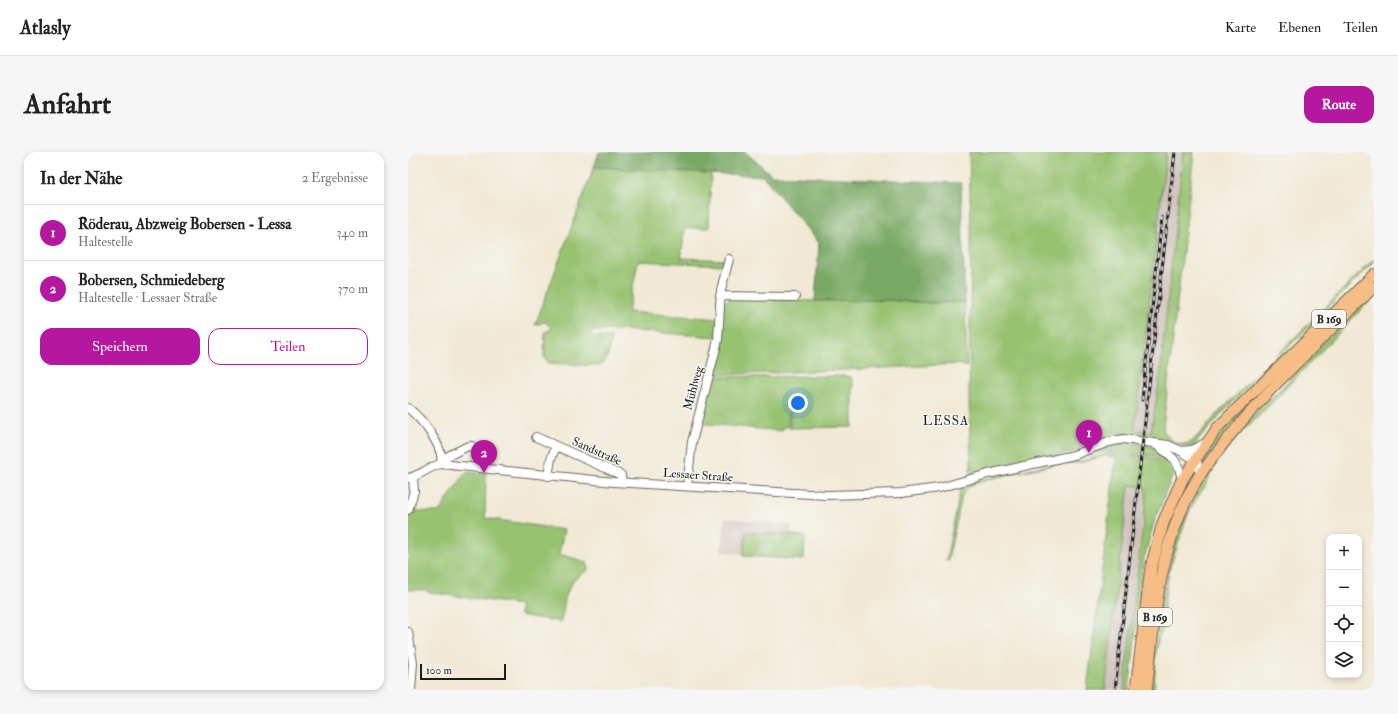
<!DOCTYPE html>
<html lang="de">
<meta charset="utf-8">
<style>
:root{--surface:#fff;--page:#f6f6f6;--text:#222;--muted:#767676;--line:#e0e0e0;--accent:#b5179e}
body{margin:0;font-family:"IM FELL Double Pica",serif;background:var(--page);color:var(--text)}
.controls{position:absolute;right:12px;bottom:12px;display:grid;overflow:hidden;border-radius:8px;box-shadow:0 2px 6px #0003}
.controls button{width:36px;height:36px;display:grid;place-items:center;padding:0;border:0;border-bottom:1px solid var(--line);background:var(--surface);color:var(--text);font:20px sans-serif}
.scale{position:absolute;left:12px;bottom:10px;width:86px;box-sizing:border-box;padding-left:4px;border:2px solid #1c1c1c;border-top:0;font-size:11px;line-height:14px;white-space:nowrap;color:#1c1c1c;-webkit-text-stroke:3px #f6f6f2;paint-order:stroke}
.you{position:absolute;left:390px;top:251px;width:14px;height:14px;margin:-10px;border:3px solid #fff;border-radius:50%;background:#1a73e8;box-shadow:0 0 0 6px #1a73e833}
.badge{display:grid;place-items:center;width:26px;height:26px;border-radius:50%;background:var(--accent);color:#fff;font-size:13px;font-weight:700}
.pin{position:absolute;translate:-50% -33px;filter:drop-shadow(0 1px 2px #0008)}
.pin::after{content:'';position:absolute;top:21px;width:14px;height:12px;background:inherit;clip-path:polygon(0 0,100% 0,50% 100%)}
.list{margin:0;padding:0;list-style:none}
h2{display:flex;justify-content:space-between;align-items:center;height:52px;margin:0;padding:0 16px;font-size:17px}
h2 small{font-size:13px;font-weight:400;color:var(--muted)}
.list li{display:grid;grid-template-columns:26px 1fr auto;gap:12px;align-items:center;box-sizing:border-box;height:56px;padding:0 16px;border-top:1px solid var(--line)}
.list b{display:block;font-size:15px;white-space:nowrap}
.list p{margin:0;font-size:13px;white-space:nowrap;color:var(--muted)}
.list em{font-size:13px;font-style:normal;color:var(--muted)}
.actions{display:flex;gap:8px;padding:12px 16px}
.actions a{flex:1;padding:9px 0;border:1px solid var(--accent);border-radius:12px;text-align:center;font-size:14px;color:var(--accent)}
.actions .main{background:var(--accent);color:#fff}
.icon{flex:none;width:22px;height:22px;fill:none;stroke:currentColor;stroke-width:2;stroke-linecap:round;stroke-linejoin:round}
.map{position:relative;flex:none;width:966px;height:538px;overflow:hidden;border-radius:12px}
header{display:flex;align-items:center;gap:24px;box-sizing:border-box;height:56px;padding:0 20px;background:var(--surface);border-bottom:1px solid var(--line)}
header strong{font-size:19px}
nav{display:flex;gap:22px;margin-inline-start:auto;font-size:14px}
.intro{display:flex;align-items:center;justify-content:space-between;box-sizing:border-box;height:96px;padding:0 24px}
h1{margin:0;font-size:28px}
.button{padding:10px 18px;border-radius:12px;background:var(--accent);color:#fff;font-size:14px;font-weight:700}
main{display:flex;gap:24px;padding:0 24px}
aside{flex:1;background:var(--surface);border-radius:12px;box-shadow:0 2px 6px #0003}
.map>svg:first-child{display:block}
.industrial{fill:#cfc1ba}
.green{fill:#97c371;stroke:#5a7046}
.forest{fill:#79a963;stroke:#4a6240}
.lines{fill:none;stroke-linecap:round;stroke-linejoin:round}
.minor-casing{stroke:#67645c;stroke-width:10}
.major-casing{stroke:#67645c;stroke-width:12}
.highway-casing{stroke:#67645c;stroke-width:13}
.minor{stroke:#fff;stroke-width:8}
.major{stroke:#f6be86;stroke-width:10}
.highway{stroke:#f6be86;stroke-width:11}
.rail-casing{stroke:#1c1c1c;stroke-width:3}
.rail{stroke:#f6f6f2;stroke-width:1.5;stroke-dasharray:4.5;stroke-linecap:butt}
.labels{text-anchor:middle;stroke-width:3;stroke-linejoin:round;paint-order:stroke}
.shield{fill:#f6f6f2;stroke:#5d5d5c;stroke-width:1}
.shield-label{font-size:11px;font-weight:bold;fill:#1c1c1c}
.street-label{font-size:12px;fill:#1c1c1c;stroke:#f6f6f2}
.neighbourhood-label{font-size:13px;letter-spacing:1px;fill:#1c1c1c;stroke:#f6f6f2}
</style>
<header>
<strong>Atlasly</strong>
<nav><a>Karte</a><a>Ebenen</a><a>Teilen</a></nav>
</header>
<div class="intro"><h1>Anfahrt</h1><a class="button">Route</a></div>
<main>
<aside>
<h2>In der Nähe<small>2 Ergebnisse</small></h2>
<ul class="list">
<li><span class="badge">1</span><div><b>Röderau, Abzweig Bobersen - Lessa</b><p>Haltestelle</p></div><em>340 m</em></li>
<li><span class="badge">2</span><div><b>Bobersen, Schmiedeberg</b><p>Haltestelle · Lessaer Straße</p></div><em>370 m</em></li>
</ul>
<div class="actions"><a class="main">Speichern</a><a>Teilen</a></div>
</aside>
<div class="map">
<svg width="966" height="538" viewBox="0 0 966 538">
<rect width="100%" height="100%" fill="#f6f6f2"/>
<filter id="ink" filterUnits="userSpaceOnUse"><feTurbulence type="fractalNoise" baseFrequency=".025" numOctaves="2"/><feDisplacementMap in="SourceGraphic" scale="8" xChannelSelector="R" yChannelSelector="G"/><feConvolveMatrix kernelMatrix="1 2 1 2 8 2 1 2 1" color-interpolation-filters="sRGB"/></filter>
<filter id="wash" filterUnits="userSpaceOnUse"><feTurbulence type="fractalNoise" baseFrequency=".012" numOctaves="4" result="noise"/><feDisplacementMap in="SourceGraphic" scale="16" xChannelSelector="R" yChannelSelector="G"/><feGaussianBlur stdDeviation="0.9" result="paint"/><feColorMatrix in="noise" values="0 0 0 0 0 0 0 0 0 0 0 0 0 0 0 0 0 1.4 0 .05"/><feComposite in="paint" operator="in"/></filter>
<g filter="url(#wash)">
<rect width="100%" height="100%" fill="#f1e9d4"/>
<!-- industrial -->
<path class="industrial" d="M 758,0 L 775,0 L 752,224 L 743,280 L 716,538 L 697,538 Z
M 317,366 L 384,373 L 383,384 L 338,380 L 335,402 L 313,399 Z"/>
<!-- green -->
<path class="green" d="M 561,0 L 758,0 L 727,278 L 743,280 L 752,224 L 775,0 L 786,0 L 755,276 C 759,289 775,297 786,288 L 814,257 L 966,107 L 966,110 L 821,254 L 784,295 L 777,295 L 768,292 L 767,294 L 756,288 L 755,290 L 727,283 L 712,282 L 674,298 L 563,323 L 561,317 L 563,316 L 561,247 L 563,83 Z
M 186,15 L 303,20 L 301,76 L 277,76 L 273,106 L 318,108 L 317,113 L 230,109 L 220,160 L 311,167 L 308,185 L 216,178 L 184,179 L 182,184 L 203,186 C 201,197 202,208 191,214 L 141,211 L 136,205 L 137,180 L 144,177 L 137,170 L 127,173 Z
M 966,128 L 966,130 L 831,265 L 816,282 L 794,314 L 791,309 L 825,267 Z
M 966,140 L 966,144 L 852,263 L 832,281 L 808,311 L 796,336 L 785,352 L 779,365 L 761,419 L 755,460 L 754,467 L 757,474 L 751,484 L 748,500 L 746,538 L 741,538 L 753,446 L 769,383 L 794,329 L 806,309 L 852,255 L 874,236 L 893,213 Z
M 322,145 L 389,149 L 479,148 L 523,151 L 557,150 L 559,215 L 550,212 L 436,218 L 304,223 L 316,152 Z
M 436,224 L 443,225 L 445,232 L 445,275 L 382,276 L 382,246 L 380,275 L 374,275 L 374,279 L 289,271 L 303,225 Z
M 717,290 L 744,294 L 761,306 L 702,299 L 685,302 L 684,299 Z
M 702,301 L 757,308 L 764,312 L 767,317 L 747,367 L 736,406 L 721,538 L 716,538 L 738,343 L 737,335 L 721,333 L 697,538 L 679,538 L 708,305 C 694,303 685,308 672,311 C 668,312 664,311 660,311 C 642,313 575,326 561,335 C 557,337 556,340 554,344 L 540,408 L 538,408 L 553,334 L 581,326 L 665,307 L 669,310 Z
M 58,320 L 78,322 L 77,366 L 156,378 L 151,402 L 179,410 L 180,418 C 156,431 158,446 153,470 L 112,463 L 112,453 L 19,440 L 19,438 L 0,438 L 0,364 L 9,359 L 31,360 Z
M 338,380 L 397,384 L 396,408 L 335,404 Z"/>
<!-- forest -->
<path class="forest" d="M 191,0 L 337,0 L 364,23 L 553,31 L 557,150 L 523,151 L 479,148 L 407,149 L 411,91 L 355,24 L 186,15 Z"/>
</g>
<g filter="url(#ink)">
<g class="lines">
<defs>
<path id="minor" d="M 312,144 L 387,145
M 0,256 C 13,266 37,295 33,312
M 128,285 L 213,323 L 214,330
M 748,293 C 765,305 770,307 774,328
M 773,299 L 784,298 L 797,291
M 34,307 L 58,295 L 64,294
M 140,324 L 143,307 L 148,294
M 0,326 C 12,324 20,315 33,312 L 206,330 L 418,343 L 493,341 L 531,336 L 580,322 L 666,303 L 701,290 L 716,287 L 760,293 L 773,299 L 789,309 L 792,323
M 279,334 L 284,290 L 310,188 L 313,138 L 321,107
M 0,358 L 6,339 L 5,325
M 0,480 L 5,511 L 3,538"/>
<path id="major" d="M 792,323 C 841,252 906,196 966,135
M 774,328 L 809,276 L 966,122"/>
<path id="highway" d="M 728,538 L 743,416 L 755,371 L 774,328
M 738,538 C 745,482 748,423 769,369 C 775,353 783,338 792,323"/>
</defs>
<!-- minor casing -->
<use href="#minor" class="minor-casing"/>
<!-- major casing -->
<use href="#major" class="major-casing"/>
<!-- highway casing -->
<use href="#highway" class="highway-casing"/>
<!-- minor -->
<use href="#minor" class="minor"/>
<!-- major -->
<use href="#major" class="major"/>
<!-- highway -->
<use href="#highway" class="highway"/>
<defs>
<path id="rail" d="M 734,248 L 754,65
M 707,538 L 767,0"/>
</defs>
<!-- rail casing -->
<use href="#rail" class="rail-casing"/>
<!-- rail -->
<use href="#rail" class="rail"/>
</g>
</g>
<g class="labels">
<!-- shield labels -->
<g class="shield">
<rect x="904" y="158" width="34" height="18" rx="3"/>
<rect x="730" y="456" width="34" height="18" rx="3"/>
</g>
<g class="shield-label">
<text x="921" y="171">B 169</text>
<text x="747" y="469">B 169</text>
</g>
<!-- street labels -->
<g class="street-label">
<text transform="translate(285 236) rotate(-75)" y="4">Mühlweg</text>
<text transform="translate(189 299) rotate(24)" y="4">Sandstraße</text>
<text transform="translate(290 323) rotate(4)" y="4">Lessaer Straße</text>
</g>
<!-- neighbourhood labels -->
<g class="neighbourhood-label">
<text x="538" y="273">LESSA</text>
</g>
</g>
</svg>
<div class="controls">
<button>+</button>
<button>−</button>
<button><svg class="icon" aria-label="locate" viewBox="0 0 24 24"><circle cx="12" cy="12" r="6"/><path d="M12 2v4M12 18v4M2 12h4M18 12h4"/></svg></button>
<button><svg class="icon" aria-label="layers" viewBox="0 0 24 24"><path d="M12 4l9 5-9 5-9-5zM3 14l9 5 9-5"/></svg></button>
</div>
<div class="scale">100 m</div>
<div class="you"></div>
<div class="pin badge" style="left:681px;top:301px">1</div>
<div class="pin badge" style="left:76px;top:321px">2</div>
</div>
</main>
